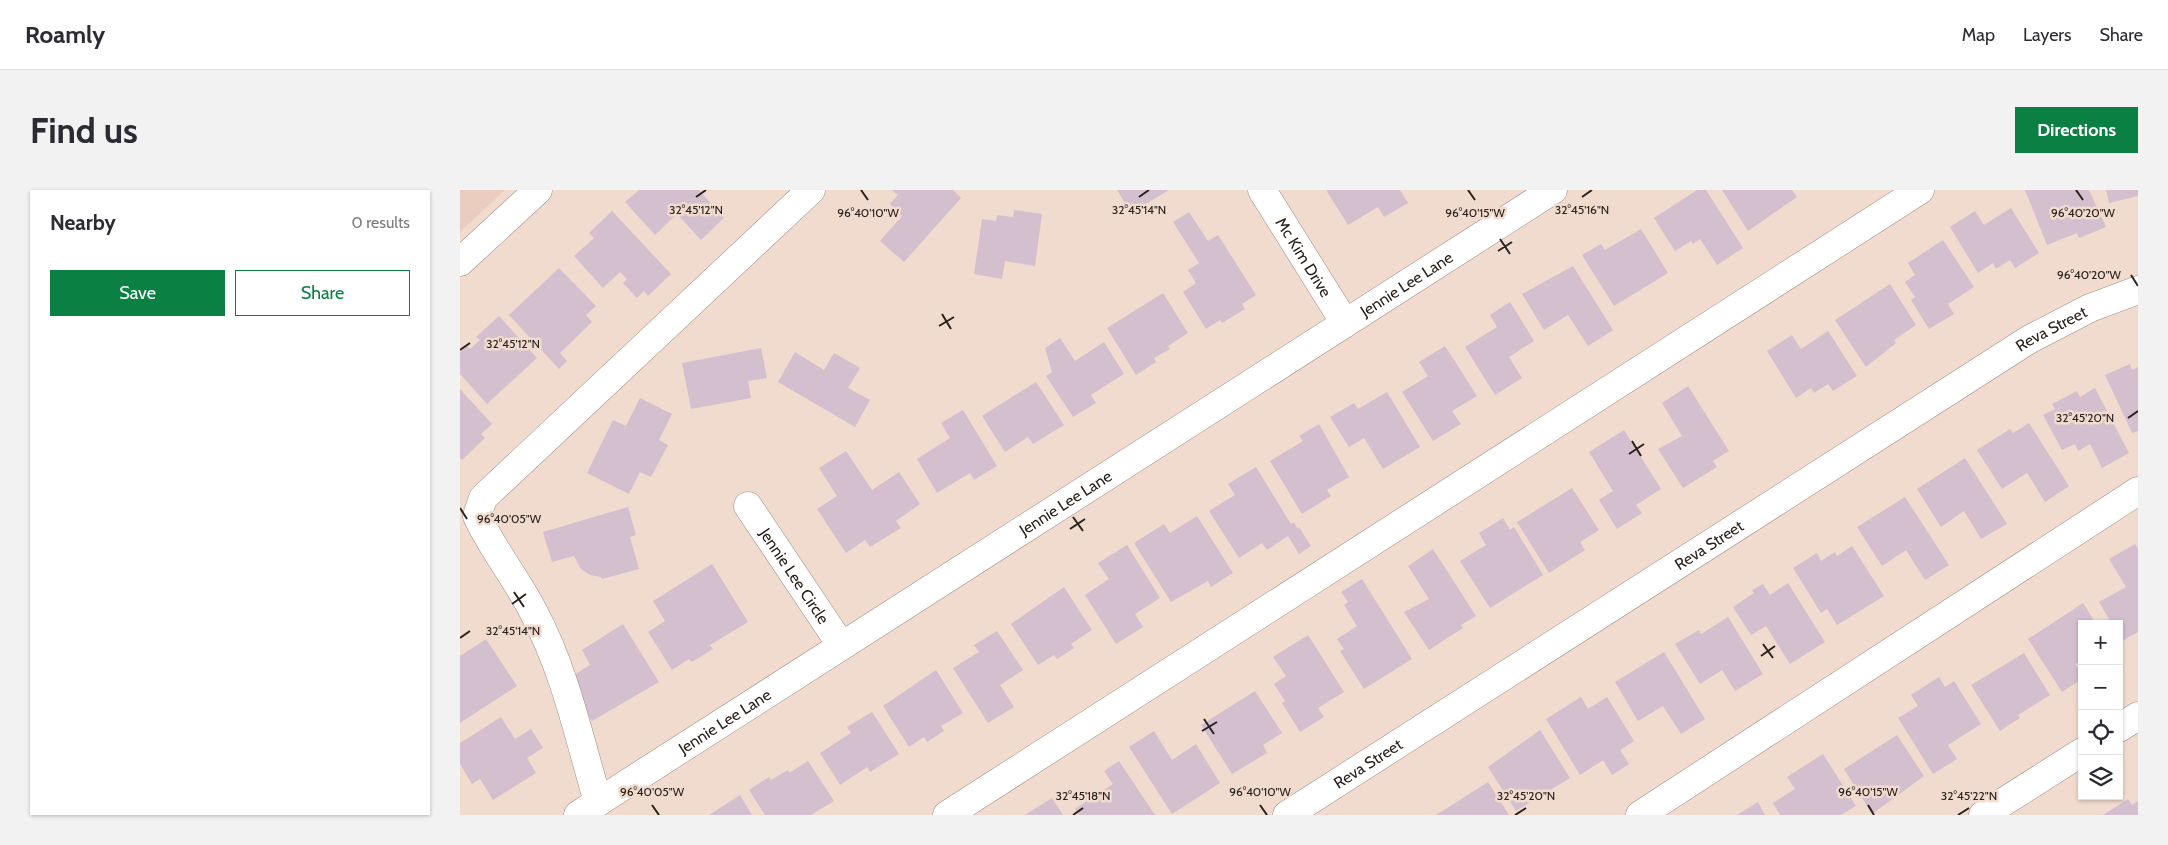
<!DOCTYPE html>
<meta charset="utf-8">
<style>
:root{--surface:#fff;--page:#f2f2f3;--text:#2b2b33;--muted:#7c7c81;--line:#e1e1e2;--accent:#0b8043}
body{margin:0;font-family:Cabin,sans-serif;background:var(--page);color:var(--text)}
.controls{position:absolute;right:15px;bottom:15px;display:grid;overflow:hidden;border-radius:0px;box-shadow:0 1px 4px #0004}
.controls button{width:45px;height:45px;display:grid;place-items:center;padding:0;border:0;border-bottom:1px solid var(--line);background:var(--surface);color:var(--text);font:25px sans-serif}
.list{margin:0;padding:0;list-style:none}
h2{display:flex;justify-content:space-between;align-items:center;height:65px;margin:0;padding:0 20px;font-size:21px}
h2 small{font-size:16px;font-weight:400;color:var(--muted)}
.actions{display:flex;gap:10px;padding:15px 20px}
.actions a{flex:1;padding:11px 0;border:1px solid var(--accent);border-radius:0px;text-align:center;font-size:18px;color:var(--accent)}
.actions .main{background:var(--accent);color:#fff}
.icon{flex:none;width:28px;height:28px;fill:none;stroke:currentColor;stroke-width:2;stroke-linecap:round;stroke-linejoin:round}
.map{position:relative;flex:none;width:1678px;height:625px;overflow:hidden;border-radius:0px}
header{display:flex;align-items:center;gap:30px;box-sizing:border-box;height:70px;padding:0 25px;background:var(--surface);border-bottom:1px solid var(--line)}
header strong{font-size:24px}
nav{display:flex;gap:28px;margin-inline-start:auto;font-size:18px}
.intro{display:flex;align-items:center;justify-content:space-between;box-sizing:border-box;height:120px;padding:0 30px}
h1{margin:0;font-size:35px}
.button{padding:12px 22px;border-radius:0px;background:var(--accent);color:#fff;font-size:18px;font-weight:700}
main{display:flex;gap:30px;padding:0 30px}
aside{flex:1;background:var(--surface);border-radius:0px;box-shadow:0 1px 4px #0004}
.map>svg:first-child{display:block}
.built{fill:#eacdbe}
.building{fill:#d3bfcd}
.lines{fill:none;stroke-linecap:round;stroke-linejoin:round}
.minor-casing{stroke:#a18c81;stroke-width:29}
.minor{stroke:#fff;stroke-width:28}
.ticks{fill:none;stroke:#29211c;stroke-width:2}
.labels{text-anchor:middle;stroke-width:5;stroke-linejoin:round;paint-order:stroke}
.street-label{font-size:16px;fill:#29211c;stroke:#f1dbcf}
.ticks-label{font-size:12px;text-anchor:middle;fill:#29211c;stroke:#f1dbcf;stroke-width:5;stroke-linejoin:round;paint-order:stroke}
</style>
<header>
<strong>Roamly</strong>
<nav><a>Map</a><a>Layers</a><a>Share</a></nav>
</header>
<div class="intro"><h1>Find us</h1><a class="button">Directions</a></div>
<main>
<aside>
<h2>Nearby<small>0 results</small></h2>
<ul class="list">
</ul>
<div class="actions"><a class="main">Save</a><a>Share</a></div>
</aside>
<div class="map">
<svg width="1678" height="625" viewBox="0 0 1678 625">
<rect width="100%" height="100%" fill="#f1dbcf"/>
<!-- built -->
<path class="built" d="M 0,0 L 45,0 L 0,42 Z"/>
<!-- building -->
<path class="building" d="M 179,0 L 239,0 L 264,28 L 241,50 L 217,24 L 195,45 L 165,12 Z
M 432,0 L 493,0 L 501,8 L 444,72 L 420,51 L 442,26 L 430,14 L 438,5 Z
M 657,0 L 709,0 L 671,23 Z
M 866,0 L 940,0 L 948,13 L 924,27 L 918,17 L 888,35 Z
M 1237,0 L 1246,0 L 1283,58 L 1257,75 L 1240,49 L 1233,54 L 1231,51 L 1215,61 L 1194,28 Z
M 1262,0 L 1332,0 L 1337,7 L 1288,41 Z
M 1565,0 L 1629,0 L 1646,37 L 1619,48 L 1617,43 L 1587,55 Z
M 1646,0 L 1678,0 L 1678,6 L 1649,13 Z
M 1551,18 L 1579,63 L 1555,78 L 1550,70 L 1536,79 L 1533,73 L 1518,83 L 1490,37 L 1515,21 L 1524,35 Z
M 554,20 L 582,24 L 575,76 L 545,71 L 542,89 L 514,84 L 522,29 L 536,31 L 537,25 L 553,27 Z
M 152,21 L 211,84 L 188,106 L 184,101 L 177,108 L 163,93 L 167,89 L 160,82 L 143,98 L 114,66 L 134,48 L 129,43 Z
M 729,22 L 748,51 L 758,45 L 796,105 L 782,114 L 785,119 L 762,133 L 760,130 L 746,139 L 723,102 L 736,93 L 728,80 L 739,73 L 713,32 Z
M 1181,39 L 1208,83 L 1154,116 L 1122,65 L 1141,54 L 1145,60 Z
M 1483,50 L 1514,97 L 1488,114 L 1494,124 L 1469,139 L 1451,110 L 1455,107 L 1445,92 L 1455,85 L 1448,73 Z
M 1113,76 L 1153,140 L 1128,156 L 1108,125 L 1084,140 L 1062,104 Z
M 99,78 L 136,116 L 126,125 L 132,132 L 100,163 L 107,171 L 99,179 L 49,125 Z
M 1430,94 L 1456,135 L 1434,150 L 1436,153 L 1406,177 L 1375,130 Z
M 703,103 L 728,143 L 708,156 L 710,159 L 694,168 L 696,172 L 676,185 L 647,138 Z
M 1050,112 L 1074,151 L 1049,167 L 1062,188 L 1035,205 L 1005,157 L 1037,137 L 1030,125 Z
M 39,126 L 77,168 L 27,214 L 0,184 L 0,162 L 7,156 L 10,159 L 20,150 L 16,147 Z
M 1368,141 L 1397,186 L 1373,201 L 1368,194 L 1354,203 L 1351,198 L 1336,208 L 1307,161 L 1332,145 L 1341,159 Z
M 600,148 L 615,171 L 644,152 L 664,184 L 631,205 L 636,213 L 613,227 L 586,186 L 592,182 L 585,158 Z
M 985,156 L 1017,206 L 992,221 L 1001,234 L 973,251 L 942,202 L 968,186 L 959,172 Z
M 301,158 L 307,188 L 288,191 L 291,208 L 231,219 L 222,173 Z
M 335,162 L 364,180 L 374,163 L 400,178 L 388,198 L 410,210 L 395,237 L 318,192 Z
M 1670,174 L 1672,180 L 1678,177 L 1678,241 L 1672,243 L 1645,185 Z
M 576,192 L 604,235 L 573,254 L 568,247 L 545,262 L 522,226 Z
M 1228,196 L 1269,261 L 1253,271 L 1257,277 L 1223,298 L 1198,259 L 1222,246 L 1202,213 Z
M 1635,198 L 1669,263 L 1642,278 L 1630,254 L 1618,261 L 1615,254 L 1602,260 L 1583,225 L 1595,219 L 1592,214 L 1617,201 L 1620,207 Z
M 0,199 L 32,234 L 21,244 L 25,248 L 2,270 L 0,268 Z
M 927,202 L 960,257 L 923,279 L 904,248 L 889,257 L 870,227 L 894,213 L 898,219 Z
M 180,208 L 212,224 L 199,250 L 208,255 L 191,287 L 180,282 L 169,304 L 127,283 L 153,230 L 166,236 Z
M 503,220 L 537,276 L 514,290 L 510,283 L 477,303 L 457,269 L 490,248 L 481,233 Z
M 1569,233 L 1609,296 L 1585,312 L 1567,283 L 1542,299 L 1517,260 L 1550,239 L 1553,243 Z
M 859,234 L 889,287 L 867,300 L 871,306 L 842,324 L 810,271 L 843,251 L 839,246 Z
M 1164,240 L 1201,299 L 1176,315 L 1182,323 L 1157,339 L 1139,310 L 1153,301 L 1129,262 Z
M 386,261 L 412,300 L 439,282 L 460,314 L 436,331 L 441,338 L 410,357 L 405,350 L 386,363 L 357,319 L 377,306 L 359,278 Z
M 1505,268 L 1547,334 L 1521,349 L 1504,321 L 1481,337 L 1457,299 Z
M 796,277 L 831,334 L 834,333 L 838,339 L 839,337 L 851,356 L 839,364 L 828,346 L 807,360 L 802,353 L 779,368 L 749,321 L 775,305 L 768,294 Z
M 1112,298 L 1139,340 L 1120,352 L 1125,360 L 1089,383 L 1057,332 Z
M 1445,307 L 1489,375 L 1465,390 L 1446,360 L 1422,376 L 1397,337 Z
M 168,317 L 176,345 L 170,347 L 179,379 L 142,389 L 141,387 L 130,385 L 121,379 L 114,366 L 92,372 L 83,342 Z
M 737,326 L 773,383 L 751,397 L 748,391 L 711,412 L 674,353 L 704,334 L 710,343 Z
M 1043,328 L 1050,340 L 1054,337 L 1083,385 L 1030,418 L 1000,371 L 1026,355 L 1019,343 Z
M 1675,354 L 1678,358 L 1678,442 L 1662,451 L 1659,447 L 1659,434 L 1652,434 L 1639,412 L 1666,397 L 1649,369 Z
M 667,355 L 700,408 L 675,424 L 683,437 L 656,454 L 625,405 L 649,389 L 638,373 Z
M 1392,356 L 1424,406 L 1377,435 L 1367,419 L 1361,423 L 1333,378 L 1357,363 L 1361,371 L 1375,362 L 1377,366 Z
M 973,359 L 1016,426 L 1001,435 L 1003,438 L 969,460 L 944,422 L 969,409 L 948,376 Z
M 252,374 L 288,432 L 250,455 L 253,459 L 232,472 L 229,469 L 212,480 L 188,442 L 205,431 L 193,411 Z
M 902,389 L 952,469 L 904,499 L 880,461 L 884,459 L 877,449 L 897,436 L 884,415 L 888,412 L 881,402 Z
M 1328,393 L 1365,452 L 1330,474 L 1306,436 L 1291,445 L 1273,417 L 1294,403 L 1292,400 L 1303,394 L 1310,405 Z
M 604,397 L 632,440 L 611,454 L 614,458 L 597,469 L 594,465 L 578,475 L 551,434 Z
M 1623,413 L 1636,434 L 1622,434 L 1622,470 L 1615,474 L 1622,485 L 1622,489 L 1602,502 L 1568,449 Z
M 1268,427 L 1303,484 L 1275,501 L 1262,480 L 1240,494 L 1215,454 L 1239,440 L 1241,444 Z
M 163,434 L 199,492 L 132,531 L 106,490 L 130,475 L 122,460 Z
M 537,441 L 563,480 L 540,495 L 554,517 L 528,533 L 493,478 L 519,462 L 514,455 Z
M 848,445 L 884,502 L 858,518 L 864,527 L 840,542 L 822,513 L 825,511 L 814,494 L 826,486 L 813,467 Z
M 26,449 L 57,496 L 0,533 L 0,466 Z
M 1204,462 L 1245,529 L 1221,544 L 1203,516 L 1178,531 L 1155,492 Z
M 1564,463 L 1590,505 L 1558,525 L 1560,528 L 1540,541 L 1511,495 Z
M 476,480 L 503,523 L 481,536 L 484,541 L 467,552 L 464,547 L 449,557 L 423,516 Z
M 1479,487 L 1485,497 L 1494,491 L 1521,534 L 1488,555 L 1497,569 L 1473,584 L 1438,528 L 1458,516 L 1451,505 Z
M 795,501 L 822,543 L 803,555 L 807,563 L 772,584 L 741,535 Z
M 1121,507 L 1128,519 L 1147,507 L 1174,551 L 1160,560 L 1169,574 L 1152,585 L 1143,570 L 1120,585 L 1086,529 Z
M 412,522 L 439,564 L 410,582 L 407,577 L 380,595 L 360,563 L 391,543 L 387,537 Z
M 41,527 L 55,549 L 71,539 L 83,558 L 67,568 L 76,583 L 33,610 L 20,589 L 12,594 L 0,574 L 0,553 Z
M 1080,540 L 1110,588 L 1056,621 L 1028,577 Z
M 694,541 L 712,570 L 736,554 L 760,593 L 712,624 L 669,557 Z
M 1437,545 L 1464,586 L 1412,624 L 1384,579 Z
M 1363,564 L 1396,616 L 1381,625 L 1320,625 L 1313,613 L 1335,599 L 1327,587 Z
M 348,571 L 374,611 L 351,625 L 305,625 L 289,600 L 309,587 L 311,590 L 328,580 L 329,583 Z
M 659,571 L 695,625 L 619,625 L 615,619 L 653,594 L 644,581 Z
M 1028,592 L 1049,625 L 976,625 Z
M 280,605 L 292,625 L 249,625 Z
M 592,608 L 603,625 L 565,625 Z
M 1668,609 L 1672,615 L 1678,611 L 1678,625 L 1643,625 Z
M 1298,612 L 1305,625 L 1277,625 Z"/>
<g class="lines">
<defs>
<g id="minor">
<path id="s1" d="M 802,0 L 885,133"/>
<path d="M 0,72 L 78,0"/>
<path id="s2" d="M 288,316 L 381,455"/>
<path d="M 1659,538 L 1678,526"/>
<path d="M 138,612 C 119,548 105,480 73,421 C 56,388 33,360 17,326 L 23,308 L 351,0"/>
<path id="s3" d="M 118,625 L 1093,0"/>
<path d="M 487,625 L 1460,0"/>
<path id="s4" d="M 827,625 L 1570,149 L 1630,118 L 1678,100"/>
<path d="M 1180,625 L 1678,301"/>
<path d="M 1523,625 L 1622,562"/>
</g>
</defs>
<!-- minor casing -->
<use href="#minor" class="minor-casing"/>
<!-- minor -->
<use href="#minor" class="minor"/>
</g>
<!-- ticks -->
<path class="ticks" d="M 401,0 L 408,10M 1008,0 L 1015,10M 1616,0 L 1623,10M 236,7 L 246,0M 679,7 L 689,0M 1122,7 L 1132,0M 1040,49 L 1050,64M 1038,61 L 1052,52M 1671,85 L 1678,96M 482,124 L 491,139M 479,136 L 494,127M 0,160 L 10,153M 1668,228 L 1678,221M 1172,251 L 1181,266M 1169,264 L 1184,254M 0,318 L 7,329M 613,327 L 623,341M 610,339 L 625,329M 54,402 L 64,417M 52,414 L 66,404M 0,448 L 10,441M 1303,454 L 1313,468M 1301,466 L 1315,456M 744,529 L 754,544M 742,541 L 757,532M 192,615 L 199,625M 800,615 L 807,625M 1408,615 L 1414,625M 613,625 L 623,618M 1055,625 L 1066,618M 1498,625 L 1509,618"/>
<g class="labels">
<!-- street labels -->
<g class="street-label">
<text dy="6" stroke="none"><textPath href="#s1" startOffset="79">Mc Kim Drive</textPath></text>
<text dy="6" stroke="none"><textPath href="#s3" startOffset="984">Jennie Lee Lane</textPath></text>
<text dy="6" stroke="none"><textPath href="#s4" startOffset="906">Reva Street</textPath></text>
<text dy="6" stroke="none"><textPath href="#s3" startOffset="579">Jennie Lee Lane</textPath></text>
<text dy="6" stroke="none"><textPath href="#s4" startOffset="501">Reva Street</textPath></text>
<text dy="6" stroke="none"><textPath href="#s2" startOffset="84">Jennie Lee Circle</textPath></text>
<text dy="6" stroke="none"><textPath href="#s3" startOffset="174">Jennie Lee Lane</textPath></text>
<text dy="6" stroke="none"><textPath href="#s4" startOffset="96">Reva Street</textPath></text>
</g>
</g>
<g class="ticks-label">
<text x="236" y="24">32°45'12"N</text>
<text x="679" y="24">32°45'14"N</text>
<text x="1122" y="24">32°45'16"N</text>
<text x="408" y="27">96°40'10"W</text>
<text x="1015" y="27">96°40'15"W</text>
<text x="1623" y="27">96°40'20"W</text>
<text x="1629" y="89">96°40'20"W</text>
<text x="53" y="158">32°45'12"N</text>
<text x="1625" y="232">32°45'20"N</text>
<text x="49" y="333">96°40'05"W</text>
<text x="53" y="445">32°45'14"N</text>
<text x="192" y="606">96°40'05"W</text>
<text x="800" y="606">96°40'10"W</text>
<text x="1408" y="606">96°40'15"W</text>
<text x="623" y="610">32°45'18"N</text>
<text x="1066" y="610">32°45'20"N</text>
<text x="1509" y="610">32°45'22"N</text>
</g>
</svg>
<div class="controls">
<button>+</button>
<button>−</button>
<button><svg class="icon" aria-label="locate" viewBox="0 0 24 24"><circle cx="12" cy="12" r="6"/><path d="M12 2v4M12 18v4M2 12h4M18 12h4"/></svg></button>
<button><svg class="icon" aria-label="layers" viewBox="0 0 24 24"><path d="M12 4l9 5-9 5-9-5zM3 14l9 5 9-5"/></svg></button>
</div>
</div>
</main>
